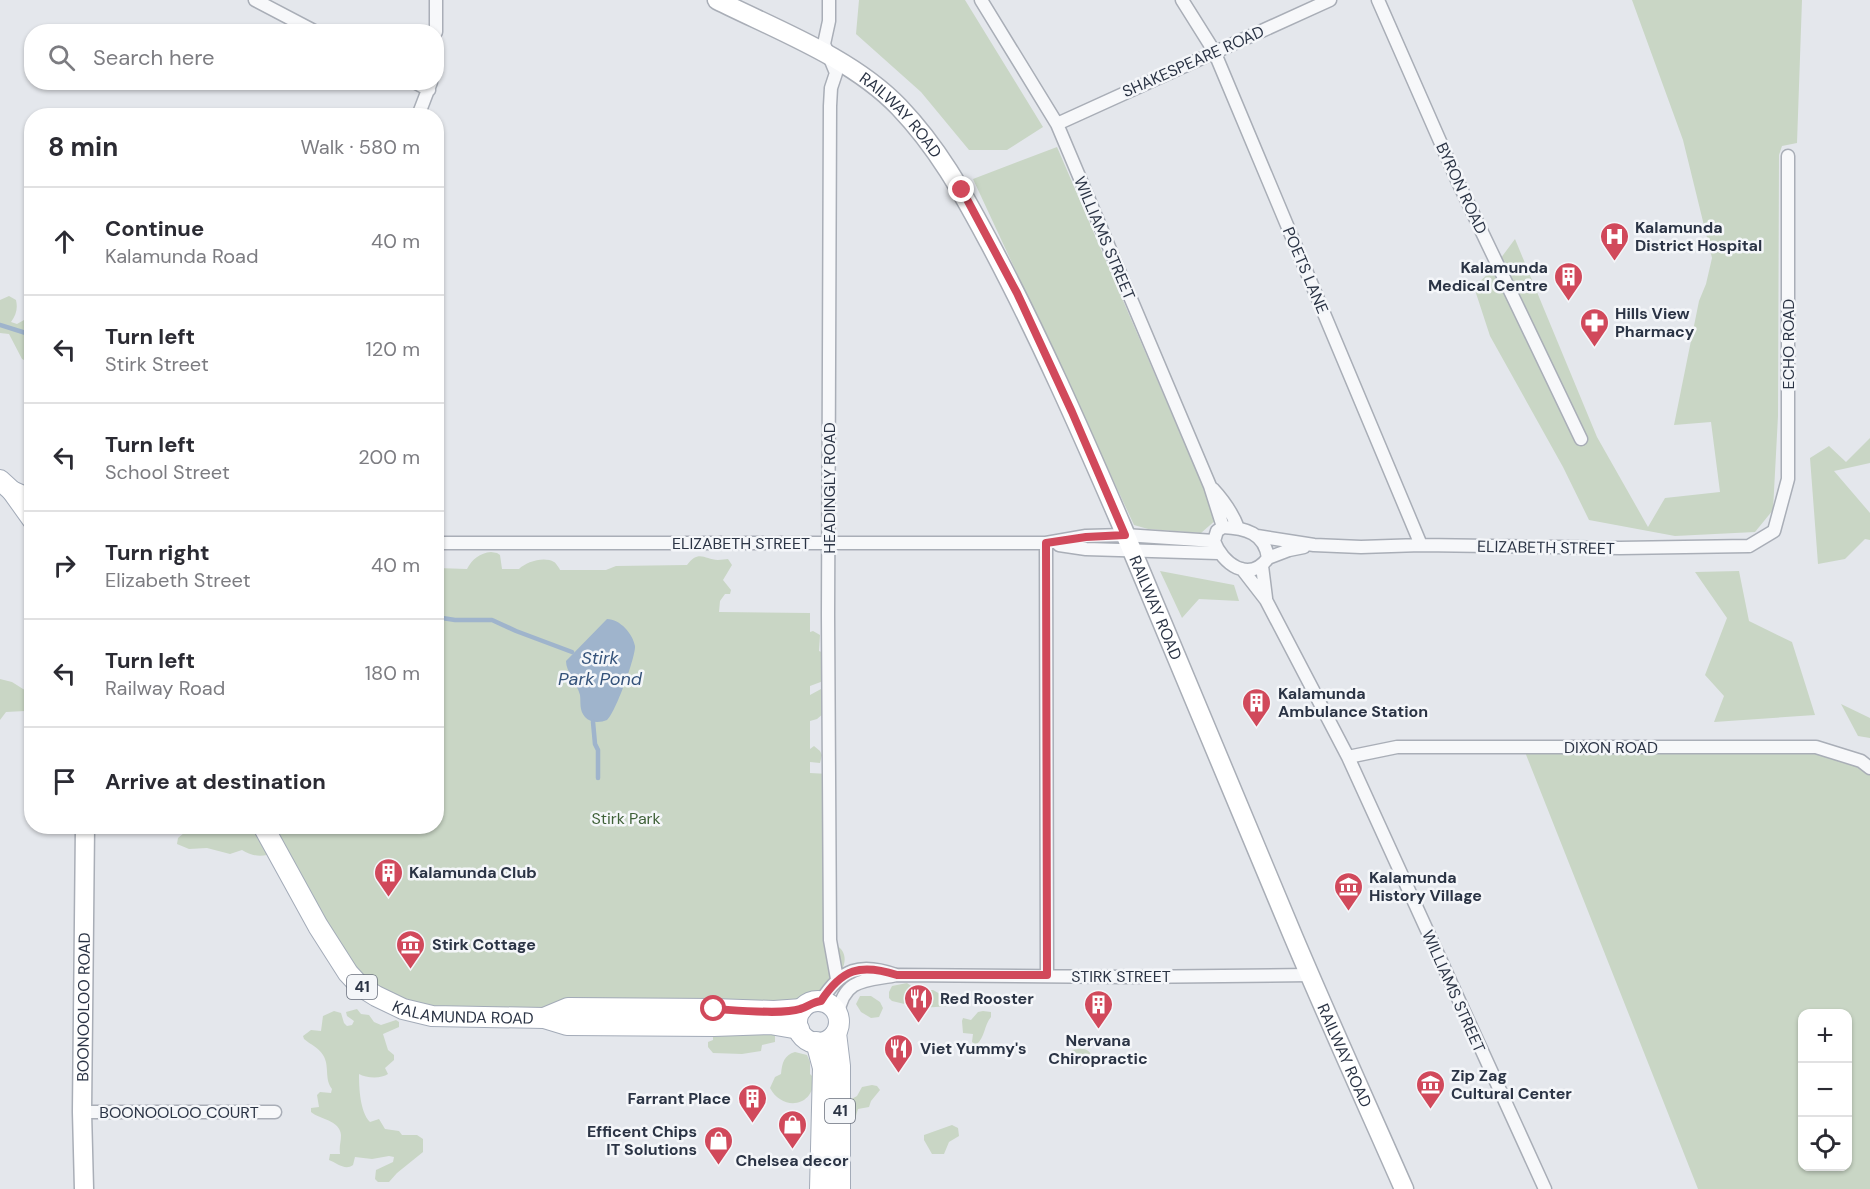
<!DOCTYPE html>
<meta charset="utf-8">
<style>
:root{--surface:#fff;--page:#f7f7f7;--text:#2b2b33;--muted:#7c7c81;--line:#e1e1e2}
body{margin:0;font-family:"DM Sans",sans-serif;background:var(--page);color:var(--text)}
.controls{position:absolute;right:18px;bottom:18px;display:grid;overflow:hidden;border-radius:12px;box-shadow:0 2px 4px #0004}
.controls button{width:54px;height:54px;display:grid;place-items:center;padding:0;border:0;border-bottom:2px solid var(--line);background:var(--surface);color:var(--text);font:30px sans-serif}
.stop{position:absolute;width:18px;height:18px;margin:-14px;border:4px solid #d1495b;border-radius:50%;background:#fff}
.stop.end{background:#d1495b;border-color:#fff;box-shadow:0 2px 6px #0008}
.list{margin:0;padding:0;list-style:none}
h2{display:flex;justify-content:space-between;align-items:center;height:78px;margin:0;padding:0 24px;font-size:26px}
h2 small{font-size:20px;font-weight:400;color:var(--muted)}
.list li{display:grid;grid-template-columns:39px 1fr auto;gap:18px;align-items:center;box-sizing:border-box;height:108px;padding:0 24px;border-top:2px solid var(--line)}
.list b{display:block;font-size:22px;white-space:nowrap}
.list p{margin:0;font-size:20px;white-space:nowrap;color:var(--muted)}
.list em{font-size:20px;font-style:normal;color:var(--muted)}
.icon{flex:none;width:33px;height:33px;fill:none;stroke:currentColor;stroke-width:2;stroke-linecap:round;stroke-linejoin:round}
.map{position:relative;flex:none;width:1870px;height:1189px;overflow:hidden}
.search{position:absolute;background:var(--surface);box-shadow:0 2px 4px #0004;left:24px;top:24px;width:420px;height:66px;display:flex;align-items:center;gap:15px;box-sizing:border-box;padding:0 21px;border-radius:24px;color:var(--muted);font-size:22px}
.panel{position:absolute;background:var(--surface);box-shadow:0 2px 4px #0004;left:24px;top:108px;width:420px;height:726px;border-radius:24px}
.map>svg:first-child{display:block}
.green{fill:#c9d6c5;fill-rule:evenodd}
.water{fill:#9fb4cc}
.lines{fill:none;stroke-linecap:round;stroke-linejoin:round}
.stream{stroke:#9fb4cc;stroke-width:4.5}
.street-casing{stroke:#a9aeb7;stroke-width:15}
.secondary-casing{stroke:#a9aeb7;stroke-width:21}
.primary-casing{stroke:#a3abb8;stroke-width:22}
.street{stroke:#f7f8fa;stroke-width:12}
.secondary{stroke:#fff;stroke-width:18}
.primary{stroke:#fff;stroke-width:20}
.route{stroke:#d1495b;stroke-width:8}
.labels{text-anchor:middle;stroke-width:5;stroke-linejoin:round;paint-order:stroke}
.shield{fill:#f4f6f9;stroke:#676e7b;stroke-width:1.5}
.shield-label{font-size:15px;font-weight:bold;fill:#2b3445}
.street-label{font-size:16px;fill:#2b3445;stroke:#f4f6f9}
.poi-label{font-size:16px;font-weight:bold;fill:#2b3445;stroke:#f4f6f9;text-anchor:start}
.park-label{font-size:16px;fill:#3f6138;stroke:#f4f6f9}
.water-label{font-size:18px;font-style:italic;fill:#34527a;stroke:#f4f6f9}
</style>
<div class="map">
<svg width="1870" height="1189" viewBox="0 0 1870 1189">
<rect width="100%" height="100%" fill="#e4e7ec"/>
<!-- green -->
<path class="green" d="M 859,0 L 965,0 L 1043,127 L 1007,150 L 969,150 L 921,92 L 856,34 Z
M 1632,0 L 1802,0 L 1797,143 L 1782,146 L 1779,155 L 1778,416 L 1773,510 L 1755,532 L 1675,536 L 1589,520 L 1563,467 L 1490,336 L 1474,287 L 1492,270 L 1515,239 L 1597,437 L 1648,527 L 1665,498 L 1720,492 L 1711,422 L 1674,425 L 1699,301 L 1706,284 L 1712,258 L 1683,140 Z
M 1057,147 L 1217,519 L 1201,533 L 1148,529 L 1134,525 L 973,179 Z
M 9,296 L 16,300 C 18,309 16,315 11,322 L 17,324 L 24,320 L 31,319 L 30,363 L 22,359 L 9,334 L 0,333 L 0,300 Z
M 1870,438 L 1870,463 L 1834,471 L 1870,513 L 1870,540 L 1865,539 L 1845,559 L 1818,564 L 1810,458 L 1829,446 L 1846,462 Z
M 491,552 L 497,553 L 500,555 L 502,569 L 519,569 C 526,562 544,556 554,562 C 555,562 560,569 560,570 L 606,570 L 616,566 L 687,565 C 699,549 705,560 718,560 C 722,560 725,559 728,559 L 732,565 L 723,580 L 731,590 L 730,594 L 725,594 L 720,601 L 719,612 L 810,613 L 810,632 L 813,631 L 820,635 L 819,651 L 826,654 L 826,680 L 810,686 L 810,695 L 821,689 L 826,689 L 824,713 L 817,719 L 810,721 L 810,749 L 814,746 L 820,751 L 822,755 L 820,763 L 810,762 L 810,773 L 829,774 L 835,944 C 859,959 832,984 821,1001 L 814,1001 L 805,1006 L 442,1017 L 360,986 L 263,827 L 436,826 L 437,568 L 467,569 C 472,559 480,553 491,552 Z
M 1160,571 L 1234,585 L 1239,601 L 1199,599 L 1182,618 Z
M 1739,571 L 1749,621 L 1792,642 L 1815,715 L 1714,722 L 1724,696 L 1705,675 L 1727,618 L 1695,572 Z
M 0,679 L 12,682 L 31,694 L 31,708 L 25,711 L 6,712 L 0,720 Z
M 1841,704 L 1870,718 L 1870,738 L 1858,736 Z
M 1523,747 L 1816,747 L 1870,768 L 1870,1189 L 1698,1189 ZM 1802,1014 L 1848,1014 L 1848,1166 L 1802,1166 Z
M 191,827 L 258,827 L 272,847 L 267,855 C 258,857 250,855 242,850 L 230,854 L 207,848 L 189,849 L 177,844 L 178,838 Z
M 907,983 L 917,990 L 933,990 L 949,999 L 952,1003 L 950,1006 L 921,1008 L 892,1001 L 889,998 L 889,992 L 892,986 Z
M 860,996 L 871,996 L 880,1002 L 883,1008 L 879,1017 L 871,1018 L 861,1012 L 856,1004 Z
M 357,1009 L 361,1014 L 369,1015 L 374,1022 L 381,1025 L 396,1020 L 399,1022 L 399,1027 L 383,1034 L 388,1050 L 394,1055 L 394,1060 L 385,1068 L 388,1074 C 381,1079 366,1078 359,1074 C 359,1088 360,1112 370,1122 L 379,1119 L 385,1129 L 399,1131 L 402,1135 L 417,1135 L 423,1139 L 423,1152 L 397,1173 L 389,1182 L 378,1182 L 375,1179 L 376,1170 L 393,1162 L 394,1157 L 389,1156 L 372,1159 L 355,1157 L 353,1165 C 345,1171 337,1163 329,1160 L 330,1154 L 340,1154 C 339,1146 341,1142 341,1135 C 340,1120 319,1119 311,1112 L 311,1108 L 319,1107 L 317,1095 L 320,1092 L 331,1093 L 332,1089 C 324,1079 330,1066 323,1055 C 318,1047 311,1045 304,1039 L 303,1036 L 311,1030 L 321,1031 L 323,1016 L 334,1011 L 341,1013 L 344,1023 L 347,1026 L 352,1025 L 354,1021 L 347,1016 L 346,1012 Z
M 983,1011 L 991,1012 L 991,1017 C 984,1025 985,1038 976,1045 L 972,1042 L 973,1034 L 963,1033 L 962,1021 L 963,1018 L 971,1020 L 978,1012 Z
M 775,1031 L 775,1042 L 762,1045 L 761,1051 L 742,1054 L 713,1053 L 708,1047 L 708,1042 L 713,1040 L 713,1035 Z
M 1078,1049 C 1085,1048 1092,1051 1092,1059 L 1090,1062 L 1076,1067 L 1067,1065 L 1064,1060 L 1072,1050 Z
M 795,1052 L 807,1055 L 810,1062 L 810,1074 L 814,1078 C 814,1108 782,1111 770,1088 L 775,1077 L 781,1074 C 782,1063 784,1055 795,1052 Z
M 872,1085 L 877,1086 L 880,1090 L 871,1101 L 869,1107 L 858,1109 L 855,1119 L 849,1123 L 850,1100 L 857,1096 L 862,1087 Z
M 952,1125 L 958,1128 L 959,1136 L 949,1142 L 944,1154 L 932,1154 L 924,1140 L 924,1135 Z"/>
<!-- water -->
<path class="water" d="M 607,619 C 620,619 633,634 635,646 C 636,656 615,714 607,720 C 600,723 590,723 585,717 C 579,710 581,703 580,695 C 577,683 566,672 566,661 Z"/>
<g class="lines">
<!-- stream -->
<path class="stream" d="M 0,325 L 32,335
M 436,617 L 455,620 L 492,620 L 516,631 L 572,652
M 593,722 L 595,744 L 598,750 L 598,778"/>
<defs>
<path id="street" d="M 255,0 L 316,32
M 829,0 L 829,21 L 824,44 L 836,73 L 831,88 L 830,106 L 828,615 L 830,940 L 837,979
M 981,0 L 1057,124 L 1210,486 L 1223,527
M 1182,0 L 1214,51 L 1421,545
M 1378,0 L 1457,180 L 1581,439
M 436,32 L 436,0
M 414,82 L 429,90
M 418,116 L 431,82
M 1057,124 L 1330,0
M 1213,489 C 1224,501 1232,512 1238,528
M 1223,527 C 1245,528 1265,533 1268,558 C 1249,584 1222,563 1214,541 L 1217,531 Z
M 1257,536 L 1314,545 L 1361,547 L 1421,545 L 1620,548 L 1749,546 L 1774,531 L 1788,479 L 1788,156
M 436,543 L 1046,543 L 1086,536 L 1125,535 L 1214,541
M 1046,543 L 1047,975
M 1059,545 L 1086,549 L 1218,553
M 1268,558 L 1289,550 L 1304,547
M 1262,566 L 1266,598
M 1242,569 L 1266,600 L 1348,757 L 1545,1189
M 1348,757 L 1397,747 L 1816,747 L 1861,761 L 1870,768
M 821,1001 C 841,969 860,962 896,975
M 838,1014 C 844,977 867,981 897,975 L 1125,977 L 1310,975
M 82,1112 L 275,1112"/>
<g id="secondary">
<path id="s1" d="M 717,0 C 777,30 852,58 899,107 C 939,149 962,192 989,242 C 1038,334 1080,429 1121,524 C 1179,661 1235,799 1293,936 C 1329,1021 1367,1105 1404,1189"/>
<path id="s2" d="M 84,1189 L 82,1112 L 85,826"/>
</g>
<g id="primary">
<path d="M 0,480 L 12,491 L 32,500"/>
<path d="M 12,491 L 32,519"/>
<path id="s3" d="M 263,826 L 318,926 L 348,973 L 360,986 L 376,996 L 403,1009 L 432,1016 L 544,1018 L 567,1025 L 714,1026 L 770,1024 L 799,1029"/>
<circle cx="818" cy="1022" r="21"/>
<path d="M 544,1018 L 568,1008 L 714,1009 L 774,1011 L 802,1009"/>
<path d="M 836,1033 L 840,1066 L 840,1189"/>
<path d="M 816,1042 L 823,1068 L 820,1189"/>
</g>
</defs>
<!-- street casing -->
<use href="#street" class="street-casing"/>
<!-- secondary casing -->
<use href="#secondary" class="secondary-casing"/>
<!-- primary casing -->
<use href="#primary" class="primary-casing"/>
<!-- street -->
<use href="#street" class="street"/>
<!-- secondary -->
<use href="#secondary" class="secondary"/>
<!-- primary -->
<use href="#primary" class="primary"/>
</g>
<g class="lines">
<!-- route -->
<path class="route" d="M 714,1009 C 734,1010 783,1015 800,1009 C 808,1007 812,1002 821,1001 C 842,969 860,963 897,975 L 1047,975 L 1046,543 L 1086,537 L 1125,535 L 1072,412 L 1017,293 L 962,190"/>
</g>
<!-- icons -->
<defs>
<symbol id="hospital-pin" viewBox="-11 -11 22 30"><path d="M0 17L-7.5 6A9.5 9.5 0 1 1 7.5 6Z" fill="#d1495b" stroke="#f4f6f9"/><path d="M-5-5h3v3.5h4V-5h3V5h-3V1.5h-4V5h-3Z" fill="#fff"/></symbol>
<symbol id="building-pin" viewBox="-11 -11 22 30"><path d="M0 17L-7.5 6A9.5 9.5 0 1 1 7.5 6Z" fill="#d1495b" stroke="#f4f6f9"/><path d="M-4-6H4V6H1V3H-1V6H-4ZM-2.5-4.3h1.7v1.8h-1.7ZM.8-4.3h1.7v1.8H.8ZM-2.5-1h1.7V.8h-1.7ZM.8-1h1.7V.8H.8Z" fill="#fff"/></symbol>
<symbol id="pharmacy-pin" viewBox="-11 -11 22 30"><path d="M0 17L-7.5 6A9.5 9.5 0 1 1 7.5 6Z" fill="#d1495b" stroke="#f4f6f9"/><path d="M-2-6h4v4h4v4h-4v4h-4v-4h-4v-4h4Z" fill="#fff"/></symbol>
<symbol id="museum-pin" viewBox="-11 -11 22 30"><path d="M0 17L-7.5 6A9.5 9.5 0 1 1 7.5 6Z" fill="#d1495b" stroke="#f4f6f9"/><path d="M0-6L6-3V-2H-6V-3ZM-5-1h2V3h-2ZM-1-1h2V3h-2ZM3-1h2V3H3ZM-6 4H6V6H-6Z" fill="#fff"/></symbol>
<symbol id="restaurant-pin" viewBox="-11 -11 22 30"><path d="M0 17L-7.5 6A9.5 9.5 0 1 1 7.5 6Z" fill="#d1495b" stroke="#f4f6f9"/><path d="M-5-6h1v4h1v-4h1v4h1v-4h1v5L-1.5 .5V6h-2V.5L-5-1ZM5-6V6H3V1.5H1.5Q1.5-4 5-6Z" fill="#fff"/></symbol>
<symbol id="shop-pin" viewBox="-11 -11 22 30"><path d="M0 17L-7.5 6A9.5 9.5 0 1 1 7.5 6Z" fill="#d1495b" stroke="#f4f6f9"/><path d="M-5-2.5h2.3a2.7 3.5 0 0 1 5.4 0H5L5.5 6h-11ZM-1.5-2.5h3a1.5 2.3 0 0 0-3 0Z" fill="#fff"/></symbol>
</defs>
<g fill-rule="evenodd">
<use href="#hospital-pin" x="1598" y="220" width="33" height="45"/>
<use href="#building-pin" x="1552" y="260" width="33" height="45"/>
<use href="#pharmacy-pin" x="1578" y="306" width="33" height="45"/>
<use href="#building-pin" x="1240" y="686" width="33" height="45"/>
<use href="#building-pin" x="372" y="856" width="33" height="45"/>
<use href="#museum-pin" x="1332" y="870" width="33" height="45"/>
<use href="#museum-pin" x="394" y="928" width="33" height="45"/>
<use href="#restaurant-pin" x="902" y="982" width="33" height="45"/>
<use href="#building-pin" x="1082" y="988" width="33" height="45"/>
<use href="#restaurant-pin" x="882" y="1032" width="33" height="45"/>
<use href="#museum-pin" x="1414" y="1068" width="33" height="45"/>
<use href="#building-pin" x="736" y="1082" width="33" height="45"/>
<use href="#shop-pin" x="776" y="1108" width="33" height="45"/>
<use href="#shop-pin" x="702" y="1124" width="33" height="45"/>
</g>
<g class="labels">
<!-- shield labels -->
<g class="shield">
<rect x="347" y="975" width="30" height="24" rx="4.5"/>
<rect x="825" y="1099" width="30" height="24" rx="4.5"/>
</g>
<g class="shield-label">
<text x="362" y="992">41</text>
<text x="840" y="1116">41</text>
</g>
<!-- street labels -->
<g class="street-label">
<text transform="translate(1193 61) rotate(-24)" y="6">SHAKESPEARE ROAD</text>
<text dy="6" stroke="none"><textPath href="#s1" startOffset="219">RAILWAY ROAD</textPath></text>
<text transform="translate(1462 188) rotate(65)" y="6">BYRON ROAD</text>
<text transform="translate(1105 238) rotate(67)" y="6">WILLIAMS STREET</text>
<text transform="translate(1306 270) rotate(67)" y="6">POETS LANE</text>
<text transform="translate(1788 344) rotate(-90)" y="6">ECHO ROAD</text>
<text transform="translate(829 488) rotate(-90)" y="6">HEADINGLY ROAD</text>
<text x="741" y="549">ELIZABETH STREET</text>
<text transform="translate(1546 547) rotate(1)" y="6">ELIZABETH STREET</text>
<text dy="6" stroke="none"><textPath href="#s1" startOffset="777">RAILWAY ROAD</textPath></text>
<text x="1611" y="753">DIXON ROAD</text>
<text x="1121" y="982">STIRK STREET</text>
<text transform="translate(1454 991) rotate(66)" y="6">WILLIAMS STREET</text>
<text dy="6" stroke="none"><textPath href="#s2" startOffset="182">BOONOOLOO ROAD</textPath></text>
<text dy="6" stroke="none"><textPath href="#s3" startOffset="297">KALAMUNDA ROAD</textPath></text>
<text dy="6" stroke="none"><textPath href="#s1" startOffset="1263">RAILWAY ROAD</textPath></text>
<text x="179" y="1118">BOONOOLOO COURT</text>
</g>
<!-- poi labels -->
<g class="poi-label">
<text x="1635" y="233">Kalamunda<tspan x="1635" dy="18">District Hospital</tspan></text>
<text x="1548" y="273" text-anchor="end">Kalamunda<tspan x="1548" dy="18">Medical Centre</tspan></text>
<text x="1615" y="319">Hills View<tspan x="1615" dy="18">Pharmacy</tspan></text>
<text x="1278" y="699">Kalamunda<tspan x="1278" dy="18">Ambulance Station</tspan></text>
<text x="409" y="878">Kalamunda Club</text>
<text x="1369" y="883">Kalamunda<tspan x="1369" dy="18">History Village</tspan></text>
<text x="432" y="950">Stirk Cottage</text>
<text x="940" y="1004">Red Rooster</text>
<text x="1098" y="1046" text-anchor="middle">Nervana<tspan x="1098" dy="18">Chiropractic</tspan></text>
<text x="920" y="1054">Viet Yummy's</text>
<text x="1451" y="1081">Zip Zag<tspan x="1451" dy="18">Cultural Center</tspan></text>
<text x="731" y="1104" text-anchor="end">Farrant Place</text>
<text x="697" y="1137" text-anchor="end">Efficent Chips<tspan x="697" dy="18">IT Solutions</tspan></text>
<text x="792" y="1166" text-anchor="middle">Chelsea decor</text>
</g>
<!-- park labels -->
<g class="park-label">
<text x="626" y="824">Stirk Park</text>
</g>
<!-- water labels -->
<g class="water-label">
<text x="600" y="664">Stirk<tspan x="600" dy="21">Park Pond</tspan></text>
</g>
</g>
</svg>
<div class="controls">
<button>+</button>
<button>−</button>
<button><svg class="icon" aria-label="locate" viewBox="0 0 24 24"><circle cx="12" cy="12" r="6"/><path d="M12 2v4M12 18v4M2 12h4M18 12h4"/></svg></button>
</div>
<div class="stop" style="left:714px;top:1009px"></div>
<div class="stop end" style="left:962px;top:190px"></div>
<div class="search"><svg class="icon" aria-label="search" viewBox="0 0 24 24"><circle cx="10" cy="10" r="6"/><path d="M15 15l6 6"/></svg>Search here</div>
<section class="panel">
<h2>8 min<small>Walk · 580 m</small></h2>
<ul class="list">
<li><svg class="icon" aria-label="ahead" viewBox="0 0 24 24"><path d="M12 20V5M6 11l6-6 6 6"/></svg><div><b>Continue</b><p>Kalamunda Road</p></div><em>40 m</em></li>
<li><svg class="icon" aria-label="left" viewBox="0 0 24 24"><path d="M17 20v-9H6M10 6l-5 5 5 5"/></svg><div><b>Turn left</b><p>Stirk Street</p></div><em>120 m</em></li>
<li><svg class="icon" aria-label="left" viewBox="0 0 24 24"><path d="M17 20v-9H6M10 6l-5 5 5 5"/></svg><div><b>Turn left</b><p>School Street</p></div><em>200 m</em></li>
<li><svg class="icon" aria-label="right" viewBox="0 0 24 24"><path d="M7 20v-9h11M14 6l5 5-5 5"/></svg><div><b>Turn right</b><p>Elizabeth Street</p></div><em>40 m</em></li>
<li><svg class="icon" aria-label="left" viewBox="0 0 24 24"><path d="M17 20v-9H6M10 6l-5 5 5 5"/></svg><div><b>Turn left</b><p>Railway Road</p></div><em>180 m</em></li>
<li><svg class="icon" aria-label="arrive" viewBox="0 0 24 24"><path d="M6 21V4h12l-3 4 3 4H6"/></svg><div><b>Arrive at destination</b></div></li>
</ul>
</section>
</div>
